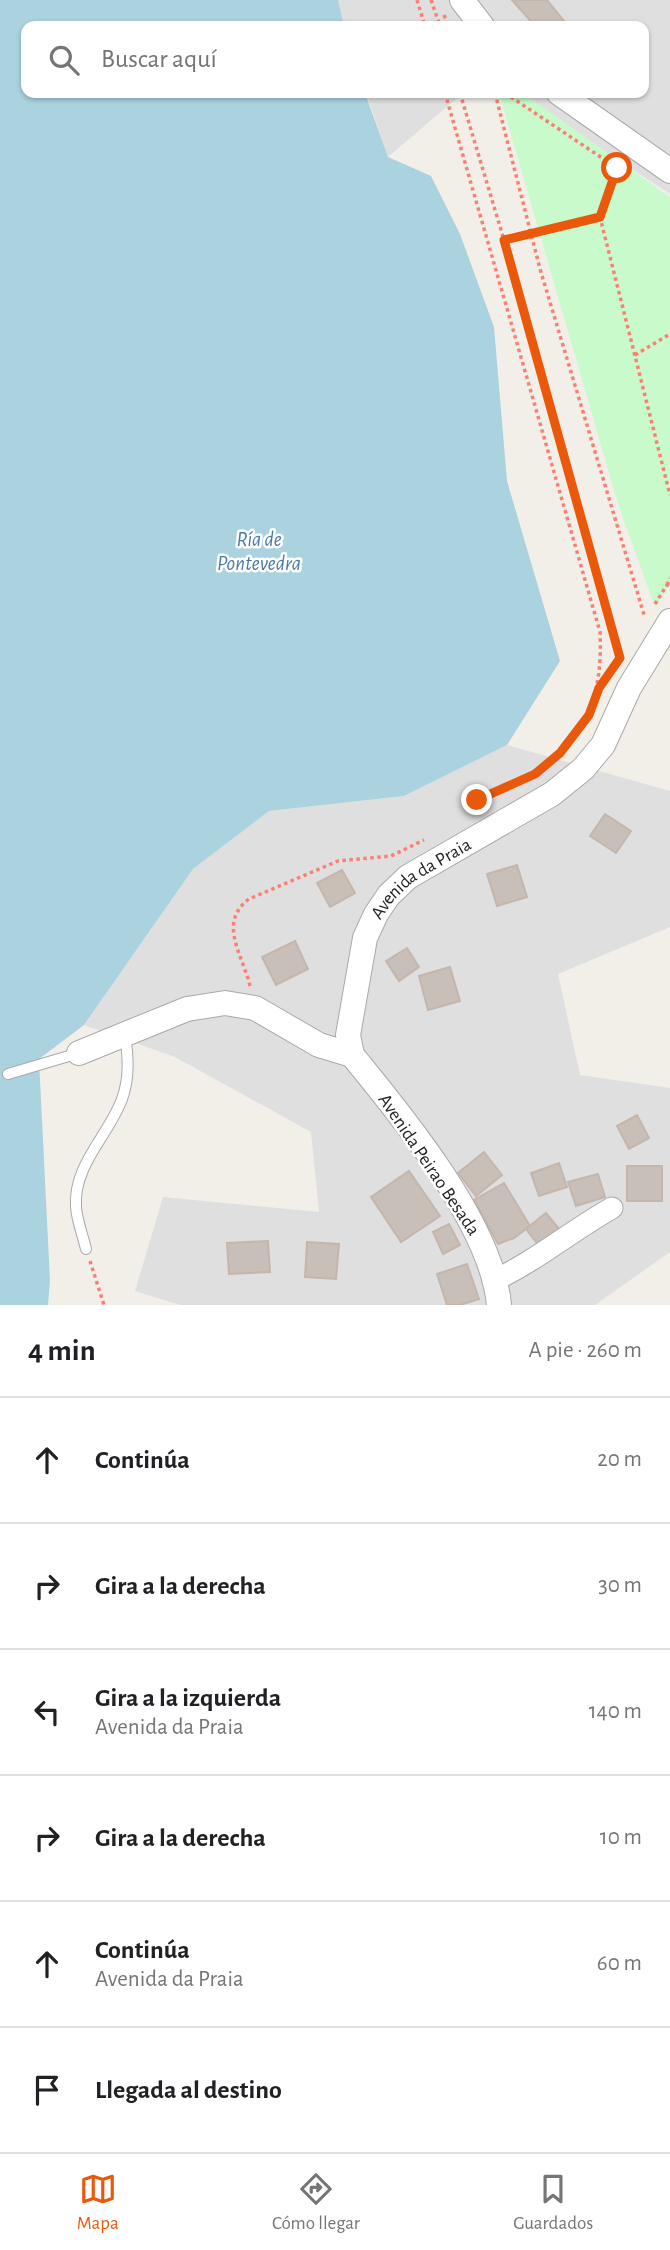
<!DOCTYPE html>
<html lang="es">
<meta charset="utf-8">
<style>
:root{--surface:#fff;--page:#f2f2f2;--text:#202124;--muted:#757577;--line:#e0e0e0;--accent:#ea580c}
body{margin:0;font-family:"Alegreya Sans",sans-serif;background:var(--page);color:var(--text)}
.stop{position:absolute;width:21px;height:21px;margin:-16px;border:5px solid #ea580c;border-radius:50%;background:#fff}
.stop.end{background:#ea580c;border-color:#fff;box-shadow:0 2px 7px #0008}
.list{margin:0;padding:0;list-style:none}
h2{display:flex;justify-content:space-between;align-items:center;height:91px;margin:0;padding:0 28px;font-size:30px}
h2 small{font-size:23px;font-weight:400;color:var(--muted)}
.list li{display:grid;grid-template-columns:46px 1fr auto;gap:21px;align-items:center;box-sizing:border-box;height:126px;padding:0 28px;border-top:2px solid var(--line)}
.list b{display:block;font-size:26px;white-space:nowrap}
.list p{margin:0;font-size:23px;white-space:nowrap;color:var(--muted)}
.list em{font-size:23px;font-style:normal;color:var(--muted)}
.icon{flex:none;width:38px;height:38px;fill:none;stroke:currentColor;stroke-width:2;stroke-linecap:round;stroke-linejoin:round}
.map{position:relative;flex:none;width:670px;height:1305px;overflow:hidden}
.search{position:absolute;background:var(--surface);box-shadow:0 2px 5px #0004;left:21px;right:21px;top:21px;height:77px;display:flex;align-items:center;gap:18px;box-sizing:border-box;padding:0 24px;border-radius:14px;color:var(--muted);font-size:26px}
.sheet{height:847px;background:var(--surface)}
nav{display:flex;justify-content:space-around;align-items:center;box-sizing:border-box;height:98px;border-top:2px solid var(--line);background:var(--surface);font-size:19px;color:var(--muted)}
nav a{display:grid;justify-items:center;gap:4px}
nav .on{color:var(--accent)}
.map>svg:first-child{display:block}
.residential{fill:#e0dfdf}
.park{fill:#c8facc}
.water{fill:#aad3df}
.building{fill:#c7bfb8;stroke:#c4b6ab;stroke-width:2}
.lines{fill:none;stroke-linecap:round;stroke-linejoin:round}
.service-casing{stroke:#a9a9a9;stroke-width:12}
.minor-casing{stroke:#a9a9a9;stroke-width:23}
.tertiary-casing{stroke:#a9a9a9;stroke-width:26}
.path{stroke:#fa8072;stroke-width:3.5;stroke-dasharray:3.5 3.5;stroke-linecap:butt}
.service{stroke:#fff;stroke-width:10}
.minor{stroke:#fff;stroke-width:21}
.tertiary{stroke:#fff;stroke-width:24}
.route{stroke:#ea580c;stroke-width:9}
.labels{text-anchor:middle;stroke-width:5;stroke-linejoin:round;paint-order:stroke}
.street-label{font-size:19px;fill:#222;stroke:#fff}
.water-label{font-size:21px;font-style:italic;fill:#4a7aab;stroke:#fff}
</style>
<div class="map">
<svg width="670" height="1305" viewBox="0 0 670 1305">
<rect width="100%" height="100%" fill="#f2efe9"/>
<!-- residential -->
<path class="residential" d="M 333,0 L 670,0 L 670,194 L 515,93 L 644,93 L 644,26 L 344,26 Z
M 366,93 L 463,93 L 388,157 Z
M 507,745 L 670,791 L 670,927 L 558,974 L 580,1075 L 670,1088 L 670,1252 L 595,1305 L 180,1305 L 135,1291 L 163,1197 L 319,1212 L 311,1132 L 175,1057 L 84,1025 L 193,869 L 269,811 L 404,796 Z"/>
<!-- park -->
<path class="park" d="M 499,93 L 523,93 L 670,197 L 670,584 L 655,607 L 618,504 Z"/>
<!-- water -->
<path class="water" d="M 0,0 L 338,0 L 344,26 L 26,26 L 26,93 L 365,93 L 388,157 L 431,176 L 460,234 L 494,327 L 507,481 L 560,661 L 507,745 L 404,796 L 269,811 L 193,869 L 84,1025 L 39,1059 L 50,1281 L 48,1305 L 0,1305 Z"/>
<!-- building -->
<path class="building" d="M 512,0 L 547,0 L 568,26 L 535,26 Z
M 605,814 L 631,831 L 616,853 L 590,836 Z
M 517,865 L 527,897 L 497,906 L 487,874 Z
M 342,870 L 355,893 L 330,907 L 317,883 Z
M 295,941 L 308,969 L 276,985 L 262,957 Z
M 407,948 L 419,967 L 399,981 L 386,961 Z
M 450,967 L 460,1001 L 428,1010 L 419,976 Z
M 637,1115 L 649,1138 L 629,1149 L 617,1126 Z
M 484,1152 L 502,1175 L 476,1196 L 458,1173 Z
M 559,1163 L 567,1187 L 539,1196 L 531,1173 Z
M 627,1166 L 662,1166 L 662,1201 L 627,1201 Z
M 409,1171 L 440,1216 L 401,1242 L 371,1197 Z
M 598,1174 L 605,1197 L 576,1206 L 568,1182 Z
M 504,1183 L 530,1226 L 514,1238 L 498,1244 L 474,1200 Z
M 546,1213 L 560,1230 L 539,1246 L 526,1229 Z
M 449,1224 L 460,1245 L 443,1254 L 433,1232 Z
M 268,1241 L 270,1272 L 229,1274 L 227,1243 Z
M 307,1242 L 339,1244 L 336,1279 L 305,1277 Z
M 467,1264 L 479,1299 L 460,1305 L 447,1305 L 437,1274 Z"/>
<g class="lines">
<defs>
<path id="service" d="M 8,1074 L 79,1053
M 86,1249 C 83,1236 77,1221 76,1207 C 73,1165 109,1135 122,1099 C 130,1077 128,1056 125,1034"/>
<path id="minor" d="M 493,1281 C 536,1261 571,1231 612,1208"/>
<g id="tertiary">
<path d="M 462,0 L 482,26"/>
<path d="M 559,93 L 670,171"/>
<path d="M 79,1053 L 187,1009 L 225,1003 L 255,1008 L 319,1045 L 352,1055"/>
<path id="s1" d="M 499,1305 C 492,1225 402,1116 352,1055 L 348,1035 L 365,938 L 376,914 L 389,895 L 408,877 L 552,794 L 583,769 L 603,745 L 629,688 L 670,621"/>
</g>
</defs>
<!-- service casing -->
<use href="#service" class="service-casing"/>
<!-- minor casing -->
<use href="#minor" class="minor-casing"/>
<!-- tertiary casing -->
<use href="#tertiary" class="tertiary-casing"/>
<!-- path -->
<path class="path" d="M 417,0 L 425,26
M 431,0 L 440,26
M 444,15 L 449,26
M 445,93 L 600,632 C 603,692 588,738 536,773 C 519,785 496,792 477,800 L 479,812
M 460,93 L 504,240 L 620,658
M 495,93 L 540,269 L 645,618
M 505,93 L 617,168 L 600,217
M 504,240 L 600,217 L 670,495
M 635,355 L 670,334
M 667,585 L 670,578
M 655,604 L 667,585 L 670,587
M 601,685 L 616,663
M 250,986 C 243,955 217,923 249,899 L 338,861 L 391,856 L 424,840
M 90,1261 L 104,1305"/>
<!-- service -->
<use href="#service" class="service"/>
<!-- minor -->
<use href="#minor" class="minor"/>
<!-- tertiary -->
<use href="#tertiary" class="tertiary"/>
</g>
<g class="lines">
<!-- route -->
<path class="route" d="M 477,800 L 535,774 L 560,753 L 589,715 L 599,688 L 620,658 L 504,240 L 600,217 L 617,168"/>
</g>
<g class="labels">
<!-- street labels -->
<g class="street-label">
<text dy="7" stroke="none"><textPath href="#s1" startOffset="497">Avenida da Praia</textPath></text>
<text transform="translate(430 1164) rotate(56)" y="7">Avenida Peirao Besada</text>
</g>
<!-- water labels -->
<g class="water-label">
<text x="259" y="546">Ría de<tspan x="259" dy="24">Pontevedra</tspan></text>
</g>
</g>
</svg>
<div class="stop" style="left:617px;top:168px"></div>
<div class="stop end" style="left:477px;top:800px"></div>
<div class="search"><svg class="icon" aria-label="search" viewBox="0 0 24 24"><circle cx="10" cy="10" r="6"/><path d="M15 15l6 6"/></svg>Buscar aquí</div>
</div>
<section class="sheet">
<h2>4 min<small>A pie · 260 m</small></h2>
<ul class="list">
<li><svg class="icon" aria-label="ahead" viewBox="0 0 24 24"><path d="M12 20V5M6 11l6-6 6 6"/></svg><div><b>Continúa</b></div><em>20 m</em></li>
<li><svg class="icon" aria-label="right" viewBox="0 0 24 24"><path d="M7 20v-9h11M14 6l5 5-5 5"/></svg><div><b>Gira a la derecha</b></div><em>30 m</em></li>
<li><svg class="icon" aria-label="left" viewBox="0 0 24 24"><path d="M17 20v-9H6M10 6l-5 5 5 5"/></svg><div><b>Gira a la izquierda</b><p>Avenida da Praia</p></div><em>140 m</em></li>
<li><svg class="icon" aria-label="right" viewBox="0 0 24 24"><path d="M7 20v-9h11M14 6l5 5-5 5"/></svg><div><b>Gira a la derecha</b></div><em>10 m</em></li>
<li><svg class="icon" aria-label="ahead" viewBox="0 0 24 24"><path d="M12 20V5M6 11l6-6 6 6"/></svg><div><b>Continúa</b><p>Avenida da Praia</p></div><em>60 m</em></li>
<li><svg class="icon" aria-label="arrive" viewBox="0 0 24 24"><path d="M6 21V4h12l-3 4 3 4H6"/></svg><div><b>Llegada al destino</b></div></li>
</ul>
</section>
<nav>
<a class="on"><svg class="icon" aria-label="map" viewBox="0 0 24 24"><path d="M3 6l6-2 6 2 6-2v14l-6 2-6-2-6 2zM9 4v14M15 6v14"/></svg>Mapa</a>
<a><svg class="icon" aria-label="directions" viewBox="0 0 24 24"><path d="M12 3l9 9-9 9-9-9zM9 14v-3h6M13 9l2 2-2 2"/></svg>Cómo llegar</a>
<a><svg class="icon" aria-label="saved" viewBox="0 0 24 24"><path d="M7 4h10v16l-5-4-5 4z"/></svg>Guardados</a>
</nav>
